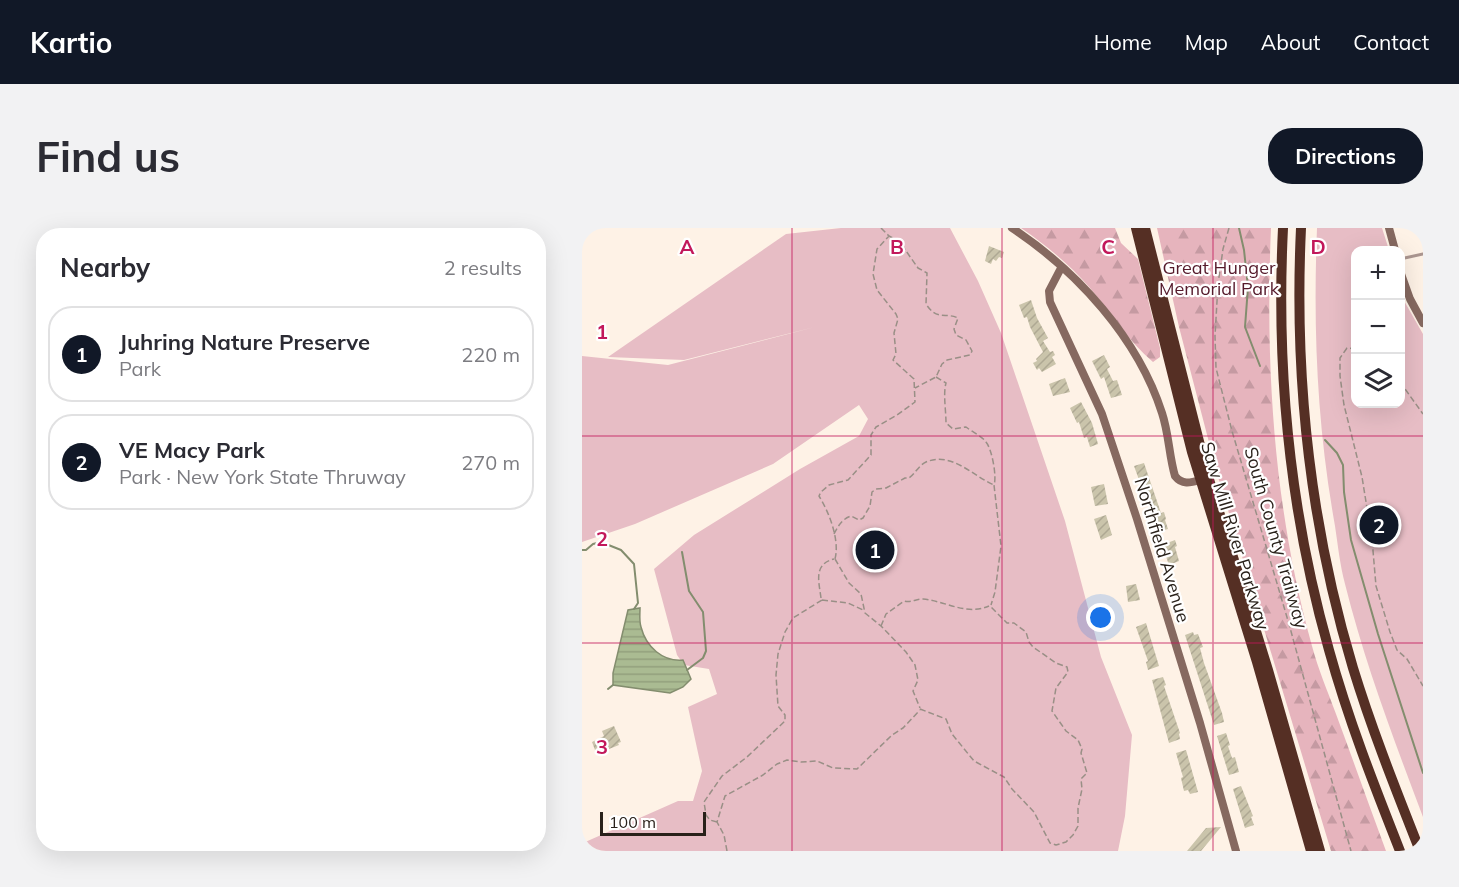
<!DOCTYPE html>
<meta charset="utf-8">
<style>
:root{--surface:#fff;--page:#f2f2f3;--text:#2b2b33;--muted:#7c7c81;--line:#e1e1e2;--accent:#111827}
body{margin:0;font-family:Mulish,sans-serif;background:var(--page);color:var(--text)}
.controls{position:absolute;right:18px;top:18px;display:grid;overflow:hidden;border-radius:12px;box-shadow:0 6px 24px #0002}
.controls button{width:54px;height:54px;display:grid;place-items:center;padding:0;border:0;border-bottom:2px solid var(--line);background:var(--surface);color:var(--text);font:30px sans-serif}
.scale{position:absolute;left:18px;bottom:15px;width:106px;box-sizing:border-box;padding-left:6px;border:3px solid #29211a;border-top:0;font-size:16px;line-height:21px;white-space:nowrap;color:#29211a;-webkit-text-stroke:4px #fff;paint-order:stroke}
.you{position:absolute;left:519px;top:390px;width:21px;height:21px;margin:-15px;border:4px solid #fff;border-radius:50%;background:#1a73e8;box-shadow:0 0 0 9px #1a73e833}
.badge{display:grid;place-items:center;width:39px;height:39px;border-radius:50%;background:var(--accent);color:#fff;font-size:20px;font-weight:700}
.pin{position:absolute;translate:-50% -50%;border:3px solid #fff;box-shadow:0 2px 6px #0006}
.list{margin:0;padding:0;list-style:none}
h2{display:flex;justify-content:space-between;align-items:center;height:78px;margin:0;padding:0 24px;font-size:26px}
h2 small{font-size:20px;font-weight:400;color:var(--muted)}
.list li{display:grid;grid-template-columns:39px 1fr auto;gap:18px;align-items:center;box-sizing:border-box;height:96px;margin:0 12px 12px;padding:0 12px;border:2px solid var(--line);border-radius:24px}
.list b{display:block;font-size:22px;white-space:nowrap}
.list p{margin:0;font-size:20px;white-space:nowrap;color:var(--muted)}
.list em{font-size:20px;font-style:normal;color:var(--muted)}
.icon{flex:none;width:33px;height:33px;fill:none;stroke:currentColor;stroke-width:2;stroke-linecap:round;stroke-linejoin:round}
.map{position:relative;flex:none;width:841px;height:623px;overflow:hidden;border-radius:24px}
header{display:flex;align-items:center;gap:36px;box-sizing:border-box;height:84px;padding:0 30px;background:var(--accent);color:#fff}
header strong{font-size:28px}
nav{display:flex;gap:33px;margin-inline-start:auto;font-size:21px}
.intro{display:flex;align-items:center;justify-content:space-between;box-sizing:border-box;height:144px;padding:0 36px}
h1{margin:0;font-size:42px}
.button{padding:15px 27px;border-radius:24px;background:var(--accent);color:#fff;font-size:21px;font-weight:700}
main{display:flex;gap:36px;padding:0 36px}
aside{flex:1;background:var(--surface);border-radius:24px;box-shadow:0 6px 24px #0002}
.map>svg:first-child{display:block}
.green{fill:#e7bdc5}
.forest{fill:url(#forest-firs)}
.water{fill:url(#water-rules);stroke:#838d6e;stroke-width:1.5}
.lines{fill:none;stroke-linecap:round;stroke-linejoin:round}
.stream{stroke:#838d6e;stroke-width:2}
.building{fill:url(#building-hatch)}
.path{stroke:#998f86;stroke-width:1.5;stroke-dasharray:6 3;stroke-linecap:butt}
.lane{stroke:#ab9690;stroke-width:3}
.secondary{stroke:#866960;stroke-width:8}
.highway{stroke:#552f24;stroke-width:10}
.grid{fill:none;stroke:#c2185b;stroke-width:1.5;stroke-opacity:0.55}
.labels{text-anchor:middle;stroke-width:4.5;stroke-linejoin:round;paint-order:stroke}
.park-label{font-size:18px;fill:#551a2b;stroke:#fff}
.street-label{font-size:18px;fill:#29211a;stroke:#fff}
.grid-label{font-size:20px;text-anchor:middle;font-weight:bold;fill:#c2185b;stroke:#fff;stroke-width:4.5;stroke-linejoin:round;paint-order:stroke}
</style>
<header>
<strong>Kartio</strong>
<nav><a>Home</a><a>Map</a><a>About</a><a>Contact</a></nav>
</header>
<div class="intro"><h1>Find us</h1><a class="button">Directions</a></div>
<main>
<aside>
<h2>Nearby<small>2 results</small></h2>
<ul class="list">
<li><span class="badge">1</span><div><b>Juhring Nature Preserve</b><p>Park</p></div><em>220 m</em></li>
<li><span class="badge">2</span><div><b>VE Macy Park</b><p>Park · New York State Thruway</p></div><em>270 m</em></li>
</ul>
</aside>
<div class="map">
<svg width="841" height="623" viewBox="0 0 841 623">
<defs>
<pattern id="forest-firs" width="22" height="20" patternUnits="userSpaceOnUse" patternTransform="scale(1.5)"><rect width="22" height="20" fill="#e6b4bd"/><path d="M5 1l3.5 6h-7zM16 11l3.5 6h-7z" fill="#c59aa2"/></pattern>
<pattern id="water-rules" width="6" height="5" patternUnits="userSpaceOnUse" patternTransform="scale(1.5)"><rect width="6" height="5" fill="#aabb92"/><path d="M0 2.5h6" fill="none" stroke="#92a07d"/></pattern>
<pattern id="building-hatch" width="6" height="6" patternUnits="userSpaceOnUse" patternTransform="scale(1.5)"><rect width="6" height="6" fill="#cac4ab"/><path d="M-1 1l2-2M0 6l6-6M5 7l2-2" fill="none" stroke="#aea893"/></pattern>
</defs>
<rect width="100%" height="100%" fill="#fef2e6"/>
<!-- green -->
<path class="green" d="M 259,0 L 368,0 L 396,53 L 419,105 L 483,293 L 519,429 L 550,507 L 543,588 L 536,623 L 0,623 L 0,614 L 1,615 L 96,573 L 111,573 L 120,543 L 106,479 L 135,466 L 127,441 L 102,437 L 95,427 L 72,341 L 112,307 L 218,241 L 277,208 L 286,191 L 277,177 L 191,236 L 53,296 L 0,314 L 0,128 L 86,137 L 233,99 L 102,132 L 26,129 L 204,6 Z
M 735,0 L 800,0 L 807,22 L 774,22 L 774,176 L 818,176 L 819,63 L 821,71 L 841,106 L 841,589 C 812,512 783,436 763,356 C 758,337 756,318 753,298 C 735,197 731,102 735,0 Z"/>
<!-- forest -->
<path class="forest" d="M 439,0 L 533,0 L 539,15 L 556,31 L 578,120 L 578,129 L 571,134 C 546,113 529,85 508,60 C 488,37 464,17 439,0 Z
M 575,0 L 689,0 C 683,141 692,281 730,418 C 736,441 746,464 754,486 C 771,532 787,577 804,623 L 749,623 L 636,249 L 597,99 Z"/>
<!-- water -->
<path class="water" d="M 58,380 C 58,386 57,393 59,399 C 64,419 81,434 101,432 L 109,451 L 101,459 L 88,465 L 31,457 L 31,445 L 46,382 Z"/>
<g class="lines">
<!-- stream -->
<path class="stream" d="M 657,0 L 662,22 L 666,59 L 663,99 L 678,138
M 743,212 L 755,225 L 761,237 L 762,264 L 769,312 L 796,406 L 841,545
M 0,322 L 4,322 L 11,316 L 19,314 L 39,322 L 52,336 L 56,375 L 52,381
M 100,324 L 107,363 L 121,384 L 124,423 L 121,430 L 105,442
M 26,461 L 31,457"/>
</g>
<!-- building -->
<path class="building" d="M 407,18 L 422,24 L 420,30 L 417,29 L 414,33 L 411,31 L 409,36 L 403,33 Z
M 449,72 L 455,90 L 466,110 L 461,113 L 468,124 L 471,123 L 473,127 L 470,129 L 474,136 L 460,144 L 457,140 L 455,142 L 451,135 L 455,133 L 454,131 L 461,124 L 448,99 L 445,89 L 442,90 L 437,77 Z
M 522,127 L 528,139 L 525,141 L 531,153 L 535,152 L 540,167 L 529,170 L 522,149 L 519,151 L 510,133 Z
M 483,150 L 488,164 L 471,168 L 467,156 Z
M 499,174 L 510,195 L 516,216 L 508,219 L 505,209 L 502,210 L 497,194 L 495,195 L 488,180 Z
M 562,235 L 579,285 L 582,284 L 584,291 L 583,292 L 586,301 L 576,304 L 552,238 Z
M 522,256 L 526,276 L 513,278 L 509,259 Z
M 524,287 L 530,307 L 519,312 L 512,291 Z
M 593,312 L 595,318 L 593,319 L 597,333 L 587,337 L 580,317 Z
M 554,356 L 558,372 L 546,374 L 544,358 Z
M 564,395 L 577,438 L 566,442 L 564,434 L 566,433 L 554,399 Z
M 611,404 L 612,407 L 616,406 L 621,419 L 618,420 L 622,435 L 640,485 L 642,494 L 632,497 L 603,407 Z
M 581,449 L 584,457 L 582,458 L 598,505 L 597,506 L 598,511 L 587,515 L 570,452 Z
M 32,498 L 39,514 L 36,515 L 37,517 L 27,521 L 25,516 L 13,522 L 10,514 L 22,508 L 20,503 Z
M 644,505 L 648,517 L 646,518 L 650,530 L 653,529 L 657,544 L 647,547 L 635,508 Z
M 604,522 L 616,564 L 608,566 L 606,562 L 602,563 L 599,550 L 601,549 L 594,525 Z
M 659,558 L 671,588 L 669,589 L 672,597 L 663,600 L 651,561 Z
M 639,599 L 619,623 L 605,623 L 624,600 Z"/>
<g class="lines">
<!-- path -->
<path class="path" d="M 299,0 L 307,8 L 317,13 L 336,40 L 345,45 L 344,76 C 355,93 363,84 376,90 L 372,101 L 374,107 L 384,112 L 390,123 L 388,127 L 365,132 L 360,136 L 354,149 L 333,160
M 647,0 L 641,21 L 636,56 L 633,108 L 634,140 L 650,203 L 707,396 L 769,623
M 774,121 L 765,120 L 758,130 L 758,148 L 762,177 L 780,249 L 790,311 L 794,358 L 808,404 L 815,422 L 825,431 L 841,458
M 354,149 L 364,155 C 361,166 364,182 364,195 L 371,201 L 384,199 C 390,204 400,208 404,214 C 410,221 415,249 412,257 L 419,318 L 413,364 L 409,377
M 818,154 L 841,186
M 252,306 C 256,298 260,291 269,288 L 277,292 L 281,290 L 288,278 L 290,264 L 294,261 L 304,260 L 323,250 L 327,250 C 333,246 337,237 344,234 C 370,223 392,249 412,257
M 253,331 C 258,312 247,284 237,268 L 239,264 L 247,257 L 266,252 L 289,227 L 289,207 L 294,199 L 315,187 L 333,174 L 332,151 L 311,132 L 314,126 L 312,105 L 316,91 L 314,86 L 295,62 L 291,46 L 295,21 L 307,8
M 253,331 L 267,355 L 279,366 L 283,385 L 299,398 L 324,424 L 333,437 L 336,452 L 331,463 L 338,480
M 239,370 C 237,354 231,336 252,331
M 240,372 L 266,375 L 281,382
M 299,398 L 304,386 L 322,373 C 329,375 333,371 341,371 C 364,373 384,388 407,378
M 338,481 L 364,491 L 370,506 L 392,533 L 422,549 L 430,561 L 452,584 L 468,615 L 474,617 L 484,614 L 491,607 L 496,598 L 496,580 L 500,561 L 499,551 L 505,545 L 499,525 L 500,521 L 496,512 L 484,503 L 470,483 L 474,460 L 486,444 L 485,439 L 474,435 L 451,419 L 447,414 L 444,404 L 432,395 L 425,395 L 408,378
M 135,594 L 128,592 L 124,587 L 122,574 L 140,548 L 165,529 L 203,493 L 203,487 L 196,478 L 194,447 L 196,426 L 203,404 L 211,390 L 240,372
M 145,623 L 142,607 L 135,594 L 143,568 L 181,547 L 195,536 L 205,532 L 219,534 L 235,533 L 251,540 L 275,541 L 310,507 L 321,500 L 338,482"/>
<!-- lane -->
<path class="lane" d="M 818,31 L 841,26"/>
<!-- secondary -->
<path class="secondary" d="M 430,0 C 495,43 556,110 580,185 C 587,206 587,228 593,248 C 600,257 608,255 618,252
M 807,0 L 813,22
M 479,40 L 467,63 L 468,74 L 520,186 L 555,291 L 618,495 L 654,623
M 818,43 L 828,71 L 841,95"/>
<!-- highway -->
<path class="highway" d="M 554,0 L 610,224 L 675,434 L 729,623
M 563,0 L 625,245 L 686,442 L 738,623
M 701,0 C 694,142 708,285 747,422 C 766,491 792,557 818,623
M 719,0 C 712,148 728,297 771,440 C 790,502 814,562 838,623"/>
</g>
<!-- grid -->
<path class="grid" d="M 210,0 L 210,623M 420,0 L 420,623M 631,0 L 631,623M 0,208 L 841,208M 0,415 L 841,415"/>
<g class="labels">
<!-- park labels -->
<g class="park-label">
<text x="637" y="46">Great Hunger<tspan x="637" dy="21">Memorial Park</tspan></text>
</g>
<!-- street labels -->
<g class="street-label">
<text transform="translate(653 308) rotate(73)" y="6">Saw Mill River Parkway</text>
<text transform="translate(694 310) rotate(74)" y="6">South County Trailway</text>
<text transform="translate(580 322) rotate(73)" y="6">Northfield Avenue</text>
</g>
</g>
<g class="grid-label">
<text x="105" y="26">A</text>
<text x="315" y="26">B</text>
<text x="526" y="26">C</text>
<text x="736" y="26">D</text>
<text x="20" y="111">1</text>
<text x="20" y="318">2</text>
<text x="20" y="526">3</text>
</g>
</svg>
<div class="controls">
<button>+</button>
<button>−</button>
<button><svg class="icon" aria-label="layers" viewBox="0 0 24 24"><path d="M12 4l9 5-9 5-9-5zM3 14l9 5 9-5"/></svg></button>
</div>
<div class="scale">100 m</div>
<div class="you"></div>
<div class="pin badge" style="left:293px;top:322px">1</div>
<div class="pin badge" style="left:797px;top:297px">2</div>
</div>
</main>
